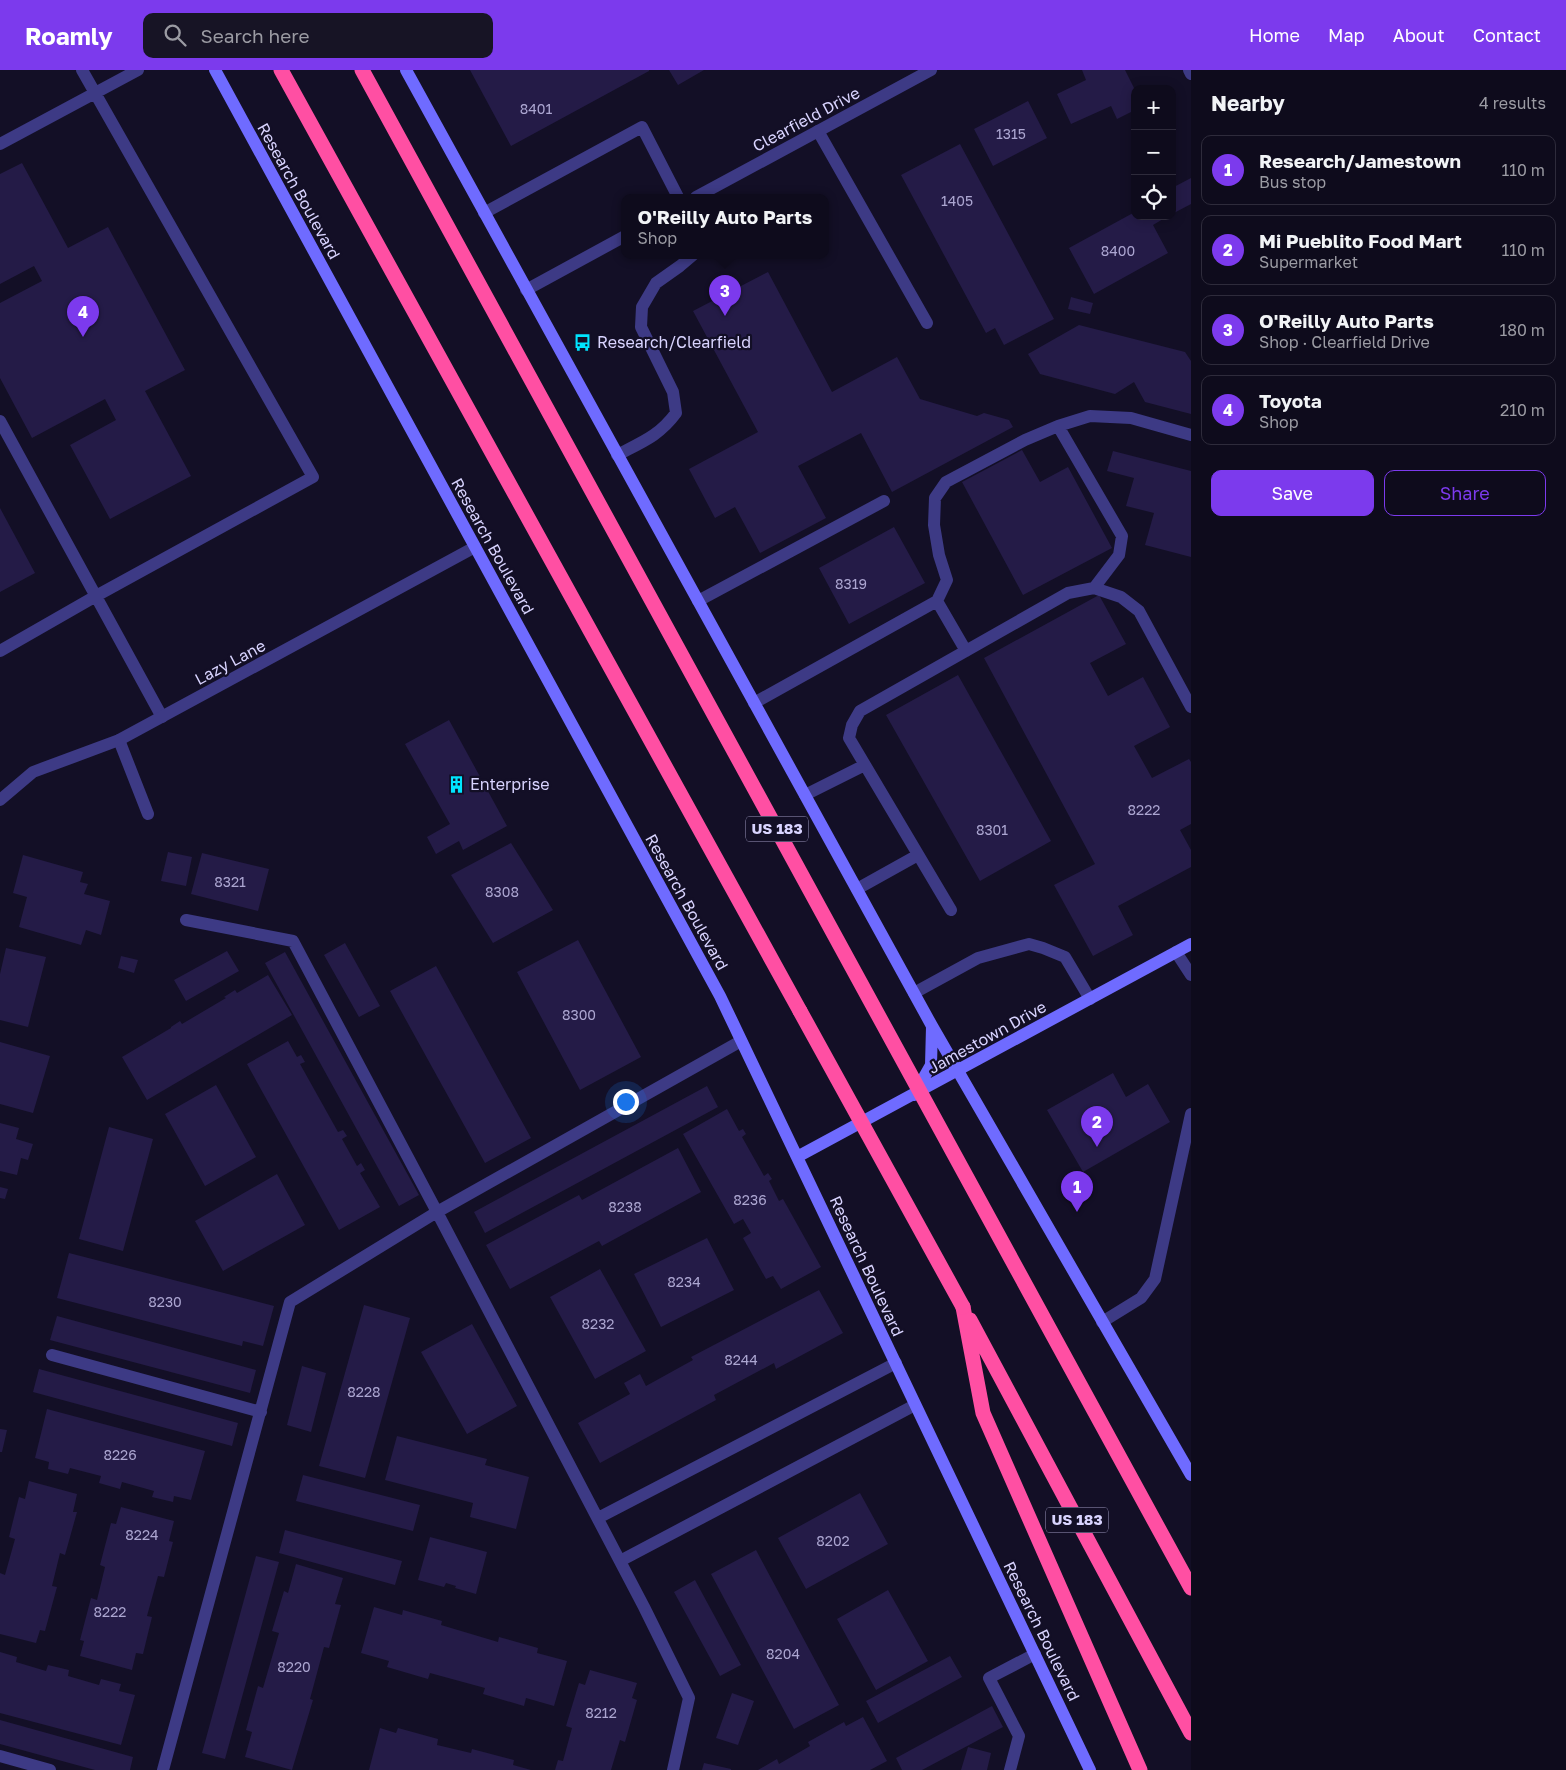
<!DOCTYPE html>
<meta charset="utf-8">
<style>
:root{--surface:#0e0b1c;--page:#171425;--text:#f1f3f6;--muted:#9b9ba3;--line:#2e2b3b;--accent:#7c3aed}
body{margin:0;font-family:"Golos Text",sans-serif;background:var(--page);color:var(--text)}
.controls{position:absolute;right:15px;top:15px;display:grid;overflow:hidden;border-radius:10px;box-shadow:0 2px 12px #0003}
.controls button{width:45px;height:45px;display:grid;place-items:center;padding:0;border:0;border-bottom:1px solid var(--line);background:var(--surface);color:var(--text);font:25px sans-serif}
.you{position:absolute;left:625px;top:1031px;width:18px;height:18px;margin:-12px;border:4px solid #fff;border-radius:50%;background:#1a73e8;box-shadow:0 0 0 8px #1a73e833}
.badge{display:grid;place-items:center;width:32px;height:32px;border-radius:50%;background:var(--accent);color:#fff;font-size:16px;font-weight:700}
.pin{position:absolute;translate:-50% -41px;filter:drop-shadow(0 1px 2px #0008)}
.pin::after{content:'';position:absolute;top:26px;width:18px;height:15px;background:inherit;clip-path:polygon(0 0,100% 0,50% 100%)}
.popup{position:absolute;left:621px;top:124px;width:208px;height:65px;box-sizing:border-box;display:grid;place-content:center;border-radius:10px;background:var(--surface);filter:drop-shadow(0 1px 4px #0005);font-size:16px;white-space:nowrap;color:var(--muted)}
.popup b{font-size:19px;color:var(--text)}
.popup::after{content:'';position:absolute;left:50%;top:100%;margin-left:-10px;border:10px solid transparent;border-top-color:var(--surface)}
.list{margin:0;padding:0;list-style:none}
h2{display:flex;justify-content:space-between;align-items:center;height:65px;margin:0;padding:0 20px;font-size:21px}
h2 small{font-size:16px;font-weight:400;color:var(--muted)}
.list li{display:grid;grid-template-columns:32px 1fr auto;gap:15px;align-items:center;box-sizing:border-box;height:70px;margin:0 10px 10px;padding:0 10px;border:1px solid var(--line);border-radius:10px}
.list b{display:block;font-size:19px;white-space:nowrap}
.list p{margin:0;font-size:16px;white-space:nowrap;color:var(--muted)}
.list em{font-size:16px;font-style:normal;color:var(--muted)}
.actions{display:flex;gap:10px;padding:15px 20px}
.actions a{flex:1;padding:11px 0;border:1px solid var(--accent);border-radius:10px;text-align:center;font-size:18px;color:var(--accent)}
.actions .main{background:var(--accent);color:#fff}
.icon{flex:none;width:28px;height:28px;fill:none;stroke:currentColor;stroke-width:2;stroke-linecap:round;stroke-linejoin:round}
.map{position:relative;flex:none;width:1191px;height:1700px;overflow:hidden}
header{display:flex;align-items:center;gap:30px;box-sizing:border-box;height:70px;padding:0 25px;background:var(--accent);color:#fff}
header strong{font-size:24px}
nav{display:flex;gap:28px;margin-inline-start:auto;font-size:18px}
.search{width:350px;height:45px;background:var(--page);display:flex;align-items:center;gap:12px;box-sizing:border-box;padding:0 18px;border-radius:10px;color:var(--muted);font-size:19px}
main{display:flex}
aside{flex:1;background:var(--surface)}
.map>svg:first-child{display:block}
.building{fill:#241b47}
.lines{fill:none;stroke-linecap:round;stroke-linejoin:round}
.lane{stroke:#3d3a85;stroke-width:12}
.street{stroke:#3d3a85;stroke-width:12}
.secondary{stroke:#6f6bff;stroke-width:12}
.highway{stroke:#ff4fa3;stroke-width:15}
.highway-bridge{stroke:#ff4fa3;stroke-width:15}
.labels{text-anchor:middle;stroke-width:4.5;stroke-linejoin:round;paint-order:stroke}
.number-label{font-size:14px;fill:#aca6d1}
.shield{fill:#130f26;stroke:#9e99be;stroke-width:1}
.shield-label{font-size:15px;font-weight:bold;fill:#d9d4ff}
.street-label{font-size:16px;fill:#d9d4ff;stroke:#130f26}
.poi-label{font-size:16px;fill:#d9d4ff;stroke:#130f26;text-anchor:start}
</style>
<header>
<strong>Roamly</strong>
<div class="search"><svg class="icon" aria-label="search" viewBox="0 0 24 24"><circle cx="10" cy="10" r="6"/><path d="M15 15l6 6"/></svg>Search here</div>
<nav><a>Home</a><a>Map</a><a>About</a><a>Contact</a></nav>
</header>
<main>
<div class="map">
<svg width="1191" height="1700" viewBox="0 0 1191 1700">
<rect width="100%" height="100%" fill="#130f26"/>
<!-- building -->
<path class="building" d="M 470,0 L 649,0 L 649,1 L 511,76 Z
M 669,0 L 704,0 L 678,15 Z
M 1082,0 L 1125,0 L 1135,20 L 1135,40 L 1117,49 L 1111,36 L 1071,54 L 1057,24 L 1086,10 Z
M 1028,31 L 1047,68 L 993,96 L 974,59 Z
M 960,74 L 1054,249 L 1004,275 L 995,258 L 986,263 L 901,105 Z
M 22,93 L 68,178 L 108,157 L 185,300 L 145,321 L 191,406 L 110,449 L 70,375 L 116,350 L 105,329 L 32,368 L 0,308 L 0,233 L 42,211 L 34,196 L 0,214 L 0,104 Z
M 1191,108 L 1191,134 L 1172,144 L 1172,118 Z
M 1135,139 L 1135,146 L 1168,146 L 1153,155 L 1168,183 L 1094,224 L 1069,178 L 1133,143 L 1132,141 Z
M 768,202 L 832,322 L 897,287 L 920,329 L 977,346 L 984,343 L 1009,350 L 1013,357 L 892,422 L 861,363 L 798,396 L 826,448 L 760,483 L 735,437 L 715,448 L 689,399 L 758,362 L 693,241 Z
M 1071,227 L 1093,233 L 1090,244 L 1068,239 Z
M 1079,255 L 1185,282 L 1191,291 L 1191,344 L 1145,332 L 1134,312 L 1115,324 L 1040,304 L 1028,284 Z
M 1022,380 L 1040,412 L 1068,397 L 1112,478 L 1023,525 L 962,412 Z
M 1113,381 L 1191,401 L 1191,487 L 1145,475 L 1154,443 L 1126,436 L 1134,408 L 1107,401 Z
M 0,438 L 35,503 L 0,522 Z
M 894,457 L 925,513 L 849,554 L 819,498 Z
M 1099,525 L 1126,574 L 1090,593 L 1108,626 L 1143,607 L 1170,657 L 1134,676 L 1152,708 L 1189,689 L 1191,692 L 1191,754 L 1180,760 L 1191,780 L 1191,797 L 1118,836 L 1133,865 L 1093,886 L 1054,815 L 1095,794 L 984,588 Z
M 958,605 L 1051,771 L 980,811 L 886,645 Z
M 449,650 L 507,756 L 463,780 L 459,771 L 436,784 L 427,767 L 450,754 L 405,674 Z
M 511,773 L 553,840 L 493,873 L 451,805 Z
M 168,782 L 192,787 L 186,816 L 161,811 Z
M 202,783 L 269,799 L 258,841 L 191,824 Z
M 23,785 L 83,802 L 80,812 L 88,814 L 84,824 L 110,831 L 101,865 L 86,860 L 81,875 L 19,857 L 27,827 L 13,823 Z
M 578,870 L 641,987 L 580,1020 L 517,902 Z
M 345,873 L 380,936 L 359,947 L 324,885 Z
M 6,878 L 46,887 L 28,957 L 0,950 L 0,904 Z
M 227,881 L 239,901 L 186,931 L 174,910 Z
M 285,882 L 419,1125 L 399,1136 L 265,893 Z
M 121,886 L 138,890 L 134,903 L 118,898 Z
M 436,896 L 531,1068 L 485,1093 L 390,921 Z
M 268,905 L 292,945 L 147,1030 L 122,987 L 171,958 L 171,957 L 180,951 L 182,954 L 226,928 L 224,927 L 235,920 L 237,923 Z
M 288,971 L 297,987 L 301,985 L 305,992 L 300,994 L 338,1062 L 343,1060 L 347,1066 L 342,1069 L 357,1096 L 361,1093 L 365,1100 L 360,1103 L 380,1137 L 339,1160 L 247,994 Z
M 0,972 L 50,986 L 33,1043 L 0,1034 Z
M 1113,1003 L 1126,1027 L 1148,1014 L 1170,1052 L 1083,1102 L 1047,1040 Z
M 216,1015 L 256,1087 L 205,1116 L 165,1044 Z
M 707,1016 L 718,1037 L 485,1163 L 474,1142 Z
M 727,1039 L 739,1061 L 743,1059 L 746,1064 L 742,1067 L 764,1106 L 768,1103 L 772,1109 L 769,1111 L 779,1131 L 783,1129 L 821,1197 L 781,1219 L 773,1206 L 766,1209 L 743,1168 L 751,1163 L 743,1149 L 734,1154 L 683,1064 Z
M 0,1053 L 19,1058 L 16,1069 L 33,1074 L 28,1090 L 21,1088 L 17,1105 L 0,1101 Z
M 109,1057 L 153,1069 L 123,1181 L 79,1169 Z
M 678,1078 L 701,1122 L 602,1176 L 599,1171 L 510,1219 L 486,1175 L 579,1125 L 582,1130 Z
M 277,1104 L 305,1155 L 223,1201 L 195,1151 Z
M 0,1117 L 8,1119 L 5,1129 L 0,1128 Z
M 707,1168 L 734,1220 L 661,1257 L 634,1204 Z
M 69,1183 L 274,1236 L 263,1276 L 243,1271 L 242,1276 L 57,1228 Z
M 600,1199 L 646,1281 L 595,1309 L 550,1227 Z
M 819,1220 L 843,1263 L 776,1299 L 774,1293 L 714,1325 L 716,1330 L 600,1393 L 578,1353 L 630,1324 L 624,1313 L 640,1304 L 646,1316 L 693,1290 L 691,1287 Z
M 364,1235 L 410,1248 L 365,1408 L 319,1396 Z
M 57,1246 L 256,1300 L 250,1323 L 50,1270 Z
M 472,1254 L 517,1336 L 467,1364 L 421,1282 Z
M 302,1296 L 326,1303 L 311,1362 L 287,1355 Z
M 39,1299 L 238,1353 L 232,1376 L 33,1322 Z
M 47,1339 L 205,1381 L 191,1430 L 174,1426 L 173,1432 L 152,1427 L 154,1421 L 122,1412 L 120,1419 L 99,1413 L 101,1406 L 70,1398 L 68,1404 L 48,1399 L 49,1392 L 35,1388 Z
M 0,1359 L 7,1360 L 2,1382 L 0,1382 Z
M 397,1366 L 487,1389 L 485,1395 L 529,1407 L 516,1459 L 470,1447 L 473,1433 L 385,1410 Z
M 303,1405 L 420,1435 L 413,1461 L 296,1431 Z
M 29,1411 L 77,1424 L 73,1442 L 77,1442 L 65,1485 L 60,1483 L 52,1516 L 57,1517 L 45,1561 L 40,1560 L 36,1573 L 0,1564 L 0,1503 L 5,1505 L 15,1469 L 9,1467 L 19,1427 L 25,1429 Z
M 860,1423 L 888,1474 L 806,1519 L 778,1468 Z
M 121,1437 L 174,1451 L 169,1471 L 173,1472 L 164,1507 L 158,1506 L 147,1546 L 152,1547 L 143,1584 L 136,1583 L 132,1600 L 80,1586 L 84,1571 L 80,1570 L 91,1528 L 97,1530 L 105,1497 L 100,1495 L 111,1453 L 116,1454 Z
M 285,1460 L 402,1491 L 395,1515 L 279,1483 Z
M 430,1467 L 487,1482 L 476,1524 L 455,1518 L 456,1516 L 446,1513 L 444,1517 L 418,1510 Z
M 756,1480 L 839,1635 L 794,1659 L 711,1504 Z
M 256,1486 L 279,1492 L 225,1689 L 202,1683 Z
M 296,1494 L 343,1508 L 335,1534 L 341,1535 L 329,1578 L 324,1577 L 310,1629 L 313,1630 L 292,1700 L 245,1687 L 252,1662 L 246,1660 L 258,1616 L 263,1618 L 279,1563 L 272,1561 L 284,1521 L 288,1523 Z
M 695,1510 L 741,1595 L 720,1606 L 674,1522 Z
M 888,1520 L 928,1591 L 876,1620 L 837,1549 Z
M 374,1537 L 402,1545 L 403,1540 L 442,1551 L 441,1555 L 498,1572 L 499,1567 L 538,1578 L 537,1583 L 567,1591 L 554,1636 L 526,1628 L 524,1636 L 483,1624 L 485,1618 L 430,1603 L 428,1609 L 387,1597 L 389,1591 L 361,1583 Z
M 0,1582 L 17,1587 L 16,1592 L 46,1601 L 48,1595 L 69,1600 L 68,1606 L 99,1615 L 101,1609 L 121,1614 L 119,1621 L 135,1625 L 121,1675 L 0,1643 Z
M 950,1586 L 962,1607 L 878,1653 L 866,1631 Z
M 590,1600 L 637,1613 L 632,1628 L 637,1630 L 625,1672 L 620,1670 L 611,1700 L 555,1700 L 558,1690 L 563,1691 L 572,1658 L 566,1656 L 579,1613 L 585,1615 Z
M 732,1623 L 754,1631 L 738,1675 L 716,1668 Z
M 992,1636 L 1003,1657 L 922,1700 L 902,1700 L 896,1688 Z
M 863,1647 L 887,1691 L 870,1700 L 758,1700 L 777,1689 L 779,1694 L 810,1676 L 808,1672 L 844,1652 L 846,1656 Z
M 0,1650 L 133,1687 L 130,1700 L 95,1700 L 0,1674 Z
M 380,1658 L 396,1663 L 398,1658 L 438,1669 L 437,1675 L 471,1683 L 472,1679 L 514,1690 L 513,1695 L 531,1700 L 369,1700 Z
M 968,1677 L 991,1683 L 987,1700 L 961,1700 Z
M 704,1693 L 731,1699 L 731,1700 L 702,1700 Z"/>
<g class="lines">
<!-- lane -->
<path class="lane" d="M 818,61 L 927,253
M 0,74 L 138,0
M 484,143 L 642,57 L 678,127
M 0,351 L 162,647
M 1058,356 L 1122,466 L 1119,485 L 1094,518
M 617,385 C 642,372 659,366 676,343 L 673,322 L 641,257 L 642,237 L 656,213 L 680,196 L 693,185
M 698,531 L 884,431
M 937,531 L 966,581
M 0,581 L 96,526 L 313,407 L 82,0
M 754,633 L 937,531 L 947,510 L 939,485 L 934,455 L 935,428 L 946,412 L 1025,370 L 1058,356 L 1090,346 L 1131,348 L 1191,365
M 119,670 L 148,744
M 805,725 L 865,695
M 857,819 L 918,785
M 951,840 L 849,668 L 852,655 L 860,641 L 1068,523 L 1094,518 L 1121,527 L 1139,541 L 1191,637
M 186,850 L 293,871 L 437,1142 L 741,971
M 1176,882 L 1191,905
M 914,923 L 978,888 L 1029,874 L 1043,878 L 1065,887 L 1090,929
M 1102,1252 L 1141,1228 L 1155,1209 L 1191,1044
M 52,1285 L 261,1342
M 598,1448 L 896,1293
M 620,1491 L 915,1335
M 0,1686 L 50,1700
M 163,1700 L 290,1232 L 437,1142 L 644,1537 L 689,1628 L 673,1700
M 1010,1700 L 1019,1666 L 989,1608 L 1035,1584"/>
<!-- street -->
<path class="street" d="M 1189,0 L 1191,4
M 696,127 L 931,0
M 526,220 L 625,166
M 0,730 L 33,702 L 119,670 L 475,477"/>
<!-- secondary -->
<path class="secondary" d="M 215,0 L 720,926 L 1090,1700
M 406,0 L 932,956 L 1191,1405
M 914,1025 L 931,995 L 932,957
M 797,1087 L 1191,874"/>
<!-- highway -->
<path class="highway" d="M 281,0 L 800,941
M 963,1237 L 983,1343 L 1140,1700
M 970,1250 L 1191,1663"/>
<!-- highway-bridge -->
<path class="highway-bridge" d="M 362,0 L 1191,1518
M 800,941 L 963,1237"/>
</g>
<!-- icons -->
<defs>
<symbol id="bus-bare" viewBox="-9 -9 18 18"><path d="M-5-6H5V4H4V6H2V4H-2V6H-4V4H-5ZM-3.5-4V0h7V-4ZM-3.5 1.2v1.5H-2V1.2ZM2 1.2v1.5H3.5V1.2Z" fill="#00e5ff" stroke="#130f26" stroke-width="2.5" paint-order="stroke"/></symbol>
<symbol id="building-bare" viewBox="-9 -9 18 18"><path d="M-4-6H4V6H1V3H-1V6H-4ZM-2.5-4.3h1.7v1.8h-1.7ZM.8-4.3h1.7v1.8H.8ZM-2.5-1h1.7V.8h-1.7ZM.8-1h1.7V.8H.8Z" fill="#00e5ff" stroke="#130f26" stroke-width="2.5" paint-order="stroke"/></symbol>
</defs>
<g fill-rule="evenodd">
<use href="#bus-bare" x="570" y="260" width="25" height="25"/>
<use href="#building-bare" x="444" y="702" width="25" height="25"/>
</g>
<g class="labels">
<!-- number labels -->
<g class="number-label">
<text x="536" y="44">8401</text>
<text x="1011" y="69">1315</text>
<text x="957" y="136">1405</text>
<text x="1118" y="186">8400</text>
<text x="851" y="519">8319</text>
<text x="1144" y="745">8222</text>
<text x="992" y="765">8301</text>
<text x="230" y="817">8321</text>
<text x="502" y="827">8308</text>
<text x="579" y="950">8300</text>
<text x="750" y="1135">8236</text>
<text x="625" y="1142">8238</text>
<text x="684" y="1217">8234</text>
<text x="165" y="1237">8230</text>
<text x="598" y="1259">8232</text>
<text x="741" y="1295">8244</text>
<text x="364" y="1327">8228</text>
<text x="120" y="1390">8226</text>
<text x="142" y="1470">8224</text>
<text x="833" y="1476">8202</text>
<text x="110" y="1547">8222</text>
<text x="783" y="1589">8204</text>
<text x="294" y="1602">8220</text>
<text x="601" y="1648">8212</text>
</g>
<!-- shield labels -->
<g class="shield">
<rect x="746" y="746.5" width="62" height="25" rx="4"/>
<rect x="1046" y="1437.5" width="62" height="25" rx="4"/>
</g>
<g class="shield-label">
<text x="777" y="764">US 183</text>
<text x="1077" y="1455">US 183</text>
</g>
<!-- street labels -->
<g class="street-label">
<text transform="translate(806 49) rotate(-28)" y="6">Clearfield Drive</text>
<text transform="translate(299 121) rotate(61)" y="6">Research Boulevard</text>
<text transform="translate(493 476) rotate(61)" y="6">Research Boulevard</text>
<text transform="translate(230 592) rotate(-28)" y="6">Lazy Lane</text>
<text transform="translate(687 832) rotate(61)" y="6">Research Boulevard</text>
<text transform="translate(987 967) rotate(-29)" y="6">Jamestown Drive</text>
<text transform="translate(867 1196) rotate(65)" y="6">Research Boulevard</text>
<text transform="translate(1042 1561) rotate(64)" y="6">Research Boulevard</text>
</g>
<!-- poi labels -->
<g class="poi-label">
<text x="597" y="278">Research/Clearfield</text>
<text x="470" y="720">Enterprise</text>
</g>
</g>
</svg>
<div class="controls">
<button>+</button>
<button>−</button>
<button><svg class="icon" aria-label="locate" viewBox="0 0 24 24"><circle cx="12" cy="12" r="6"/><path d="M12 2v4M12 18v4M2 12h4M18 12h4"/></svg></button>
</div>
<div class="you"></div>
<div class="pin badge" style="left:1077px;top:1142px">1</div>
<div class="pin badge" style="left:1097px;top:1077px">2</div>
<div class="pin badge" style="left:725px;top:246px">3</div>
<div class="popup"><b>O'Reilly Auto Parts</b>Shop</div>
<div class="pin badge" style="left:83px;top:267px">4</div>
</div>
<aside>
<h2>Nearby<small>4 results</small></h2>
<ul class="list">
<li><span class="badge">1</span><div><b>Research/Jamestown</b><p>Bus stop</p></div><em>110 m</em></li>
<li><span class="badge">2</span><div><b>Mi Pueblito Food Mart</b><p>Supermarket</p></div><em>110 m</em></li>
<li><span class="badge">3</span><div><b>O'Reilly Auto Parts</b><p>Shop · Clearfield Drive</p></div><em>180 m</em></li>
<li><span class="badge">4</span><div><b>Toyota</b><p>Shop</p></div><em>210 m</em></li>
</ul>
<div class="actions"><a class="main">Save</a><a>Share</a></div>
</aside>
</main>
